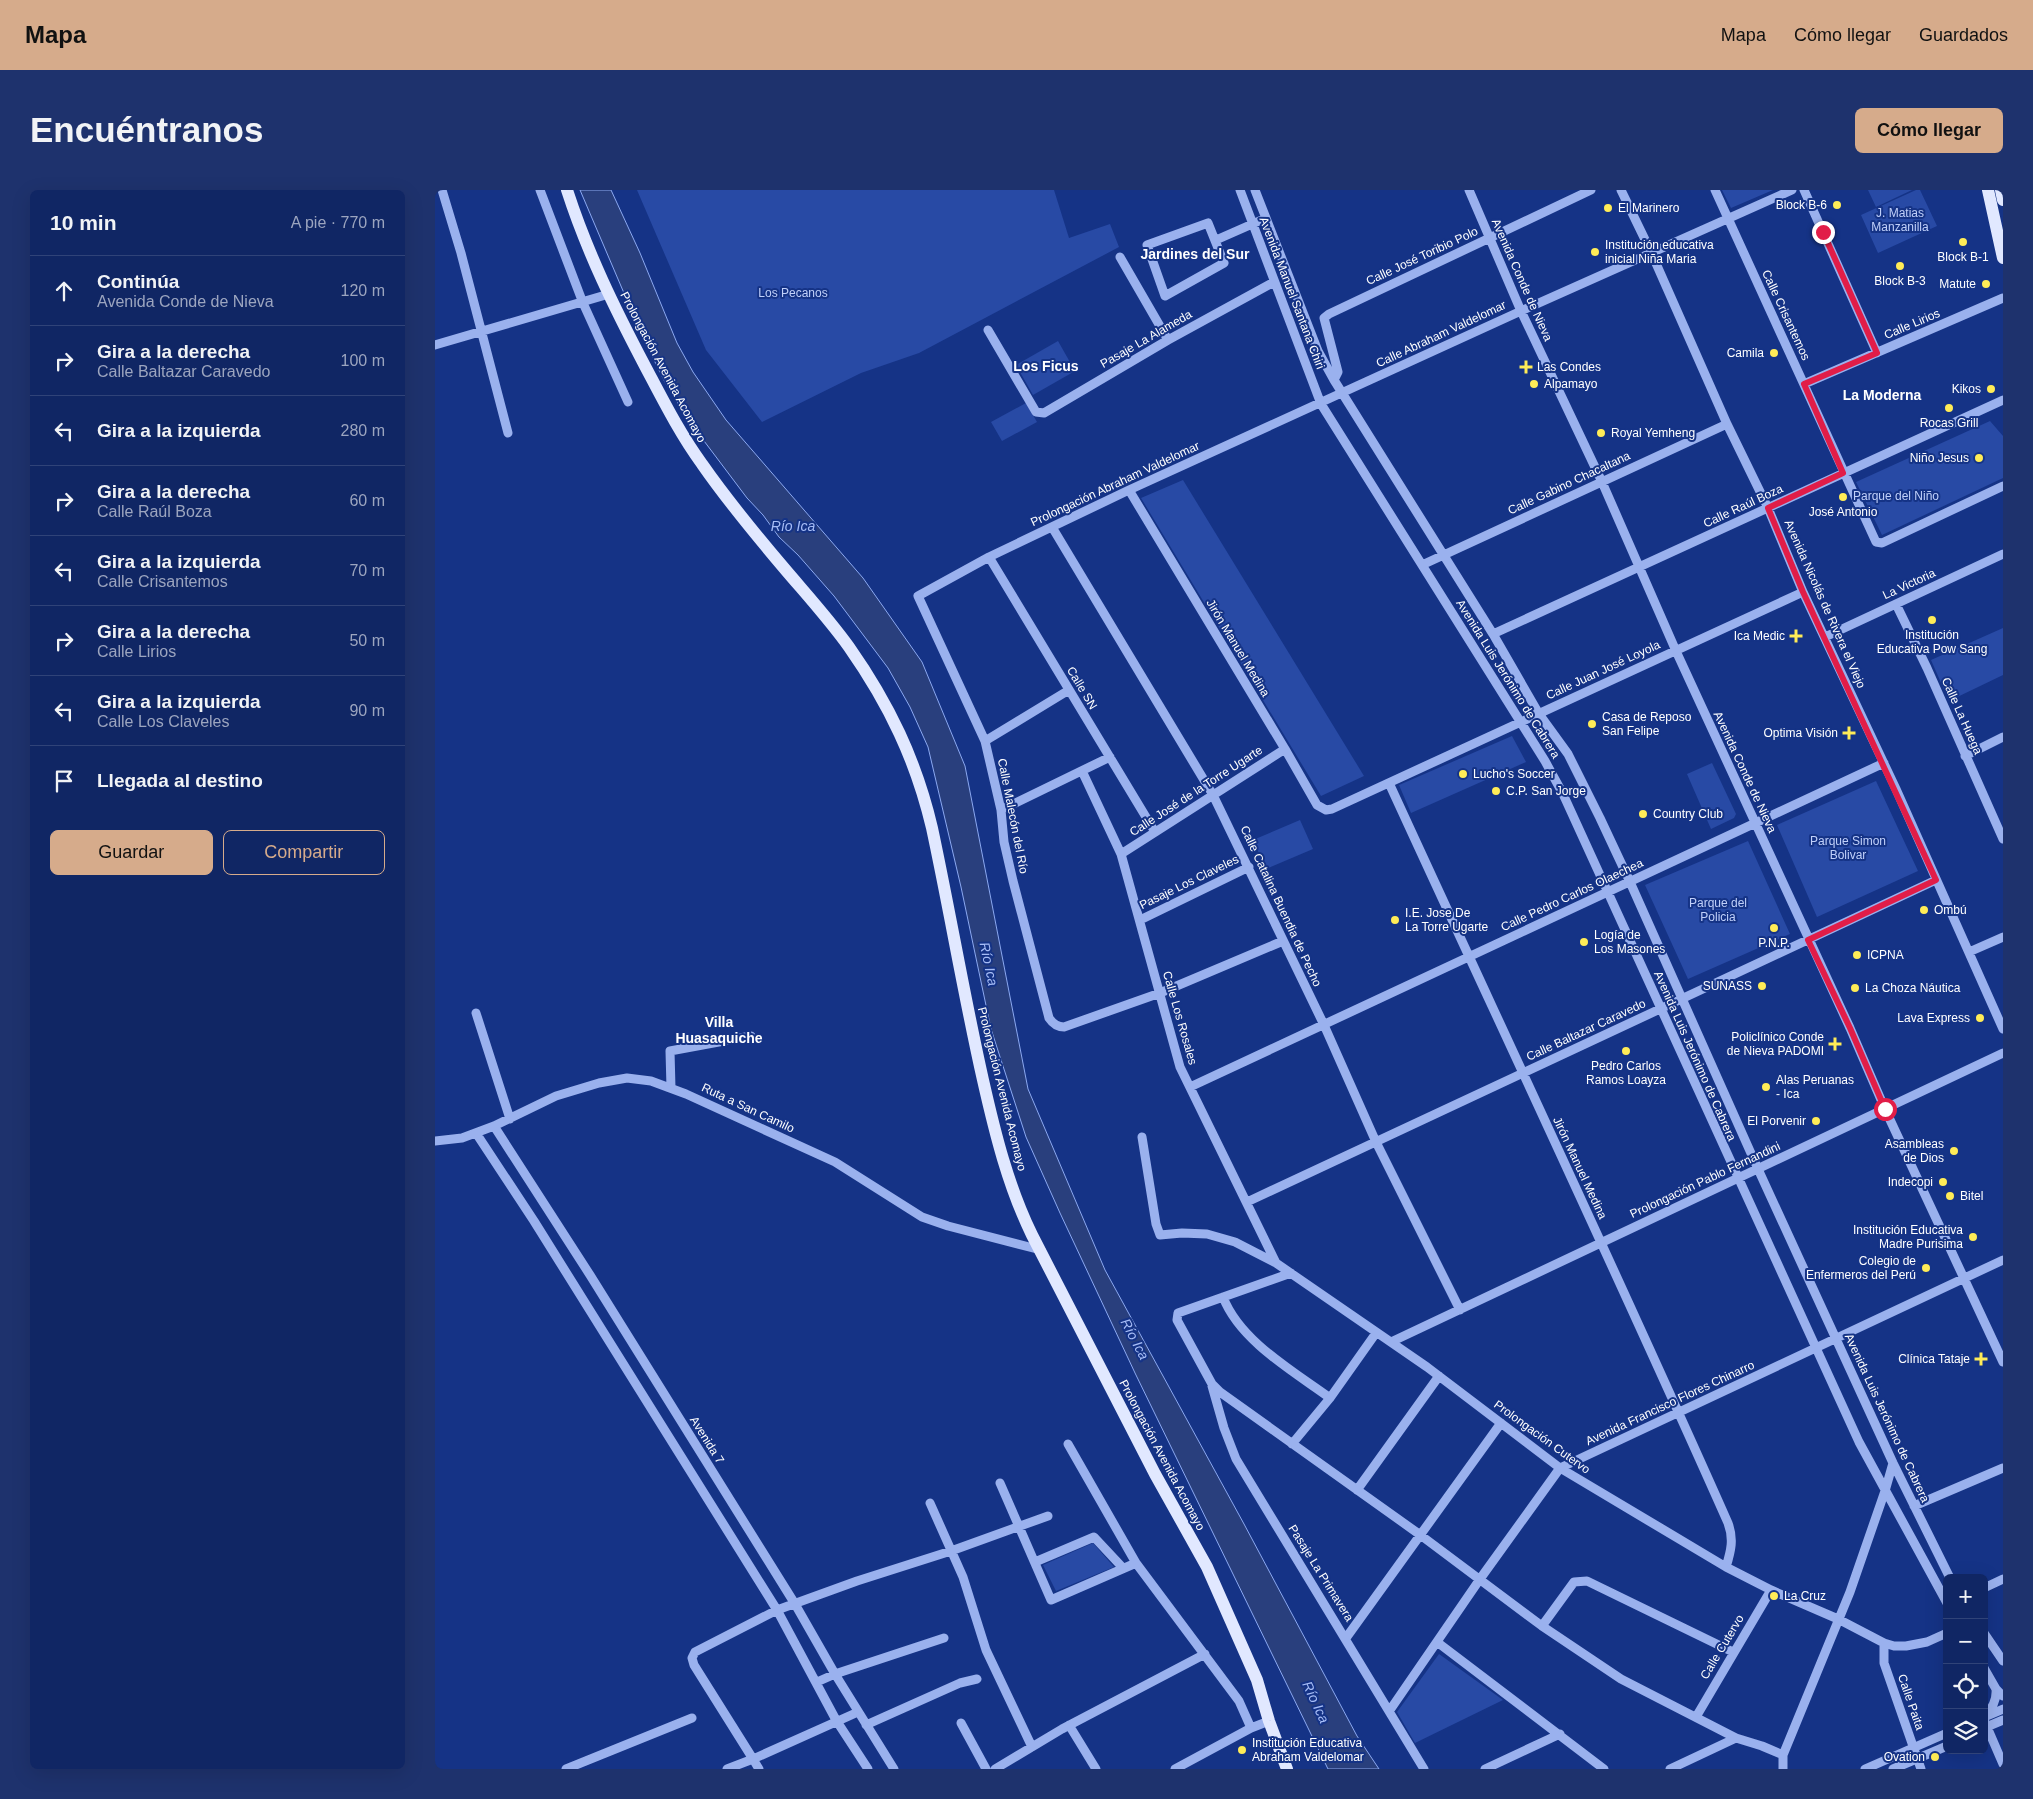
<!DOCTYPE html>
<html lang="es">
<meta charset="utf-8">
<style>
:root{--surface:#102664;--page:#1e326d;--text:#f1f3f6;--muted:#9ca5bf;--line:#304378;--accent:#d6ab8b}
body{margin:0;font-family:Arial,sans-serif;background:var(--page);color:var(--text)}
.controls{position:absolute;right:15px;bottom:15px;display:grid;overflow:hidden;border-radius:8px;box-shadow:0 5px 20px #0002}
.controls button{width:45px;height:45px;display:grid;place-items:center;padding:0;border:0;border-bottom:1px solid var(--line);background:var(--surface);color:var(--text);font:25px sans-serif}
.stop{position:absolute;width:15px;height:15px;margin:-11px;border:4px solid #e11d48;border-radius:50%;background:#fff}
.stop.end{background:#e11d48;border-color:#fff;box-shadow:0 1px 5px #0008}
.list{margin:0;padding:0;list-style:none}
h2{display:flex;justify-content:space-between;align-items:center;height:65px;margin:0;padding:0 20px;font-size:21px}
h2 small{font-size:16px;font-weight:400;color:var(--muted)}
.list li{display:grid;grid-template-columns:32px 1fr auto;gap:15px;align-items:center;box-sizing:border-box;height:70px;padding:0 20px;border-top:1px solid var(--line)}
.list b{display:block;font-size:19px;white-space:nowrap}
.list p{margin:0;font-size:16px;white-space:nowrap;color:var(--muted)}
.list em{font-size:16px;font-style:normal;color:var(--muted)}
.actions{display:flex;gap:10px;padding:15px 20px}
.actions a{flex:1;padding:11px 0;border:1px solid var(--accent);border-radius:8px;text-align:center;font-size:18px;color:var(--accent)}
.actions .main{background:var(--accent);color:#111}
.icon{flex:none;width:28px;height:28px;fill:none;stroke:currentColor;stroke-width:2;stroke-linecap:round;stroke-linejoin:round}
.map{position:relative;flex:none;width:1568px;height:1579px;overflow:hidden;border-radius:8px}
header{display:flex;align-items:center;gap:30px;box-sizing:border-box;height:70px;padding:0 25px;background:var(--accent);color:#111}
header strong{font-size:24px}
nav{display:flex;gap:28px;margin-inline-start:auto;font-size:18px}
.intro{display:flex;align-items:center;justify-content:space-between;box-sizing:border-box;height:120px;padding:0 30px}
h1{margin:0;font-size:35px}
.button{padding:12px 22px;border-radius:8px;background:var(--accent);color:#111;font-size:18px;font-weight:700}
main{display:flex;gap:30px;padding:0 30px}
aside{flex:1;background:var(--surface);border-radius:8px;box-shadow:0 5px 20px #0002}
.map>svg:first-child{display:block}
.green{fill:#284aa5}
.water{fill:#293f7d;stroke:#8ca9f1}
.lines{fill:none;stroke-linecap:round;stroke-linejoin:round}
.minor{stroke:#9ab1ee;stroke-width:9}
.major{stroke:#e1e8ff;stroke-width:12}
.route{stroke:#e11d48;stroke-width:6}
.poi-dot{fill:#ffec57;stroke:#153386;stroke-width:2}
.labels{text-anchor:middle;stroke-width:4;stroke-linejoin:round;paint-order:stroke}
.poi-label{font-size:12px;fill:#fff;stroke:#153386;text-anchor:start}
.park-label{font-size:12px;fill:#c0d0fa;stroke:#153386}
.street-label{font-size:12px;fill:#fff;stroke:#153386}
.neighbourhood-label{font-size:14px;font-weight:bold;fill:#fff;stroke:#153386}
.water-label{font-size:14px;font-style:italic;fill:#a6bcf6;stroke:#153386}
</style>
<header>
<strong>Mapa</strong>
<nav><a>Mapa</a><a>Cómo llegar</a><a>Guardados</a></nav>
</header>
<div class="intro"><h1>Encuéntranos</h1><a class="button">Cómo llegar</a></div>
<main>
<aside>
<h2>10 min<small>A pie · 770 m</small></h2>
<ul class="list">
<li><svg class="icon" aria-label="ahead" viewBox="0 0 24 24"><path d="M12 20V5M6 11l6-6 6 6"/></svg><div><b>Continúa</b><p>Avenida Conde de Nieva</p></div><em>120 m</em></li>
<li><svg class="icon" aria-label="right" viewBox="0 0 24 24"><path d="M7 20v-9h11M14 6l5 5-5 5"/></svg><div><b>Gira a la derecha</b><p>Calle Baltazar Caravedo</p></div><em>100 m</em></li>
<li><svg class="icon" aria-label="left" viewBox="0 0 24 24"><path d="M17 20v-9H6M10 6l-5 5 5 5"/></svg><div><b>Gira a la izquierda</b></div><em>280 m</em></li>
<li><svg class="icon" aria-label="right" viewBox="0 0 24 24"><path d="M7 20v-9h11M14 6l5 5-5 5"/></svg><div><b>Gira a la derecha</b><p>Calle Raúl Boza</p></div><em>60 m</em></li>
<li><svg class="icon" aria-label="left" viewBox="0 0 24 24"><path d="M17 20v-9H6M10 6l-5 5 5 5"/></svg><div><b>Gira a la izquierda</b><p>Calle Crisantemos</p></div><em>70 m</em></li>
<li><svg class="icon" aria-label="right" viewBox="0 0 24 24"><path d="M7 20v-9h11M14 6l5 5-5 5"/></svg><div><b>Gira a la derecha</b><p>Calle Lirios</p></div><em>50 m</em></li>
<li><svg class="icon" aria-label="left" viewBox="0 0 24 24"><path d="M17 20v-9H6M10 6l-5 5 5 5"/></svg><div><b>Gira a la izquierda</b><p>Calle Los Claveles</p></div><em>90 m</em></li>
<li><svg class="icon" aria-label="arrive" viewBox="0 0 24 24"><path d="M6 21V4h12l-3 4 3 4H6"/></svg><div><b>Llegada al destino</b></div></li>
</ul>
<div class="actions"><a class="main">Guardar</a><a>Compartir</a></div>
</aside>
<div class="map">
<svg width="1568" height="1579" viewBox="0 0 1568 1579">
<rect width="100%" height="100%" fill="#153386"/>
<!-- green -->
<path class="green" d="M 202,0 L 619,0 L 634,48 L 675,34 L 684,57 L 484,163 L 426,183 L 327,232 L 271,160 Z
M 1287,0 L 1338,0 L 1296,18 Z
M 1433,0 L 1477,0 L 1441,17 Z
M 1481,0 L 1485,0 L 1502,36 L 1443,63 L 1426,25 Z
M 623,151 L 640,181 L 598,205 L 581,175 Z
M 591,213 L 602,232 L 567,251 L 556,232 Z
M 1555,231 L 1568,246 L 1568,288 L 1447,345 L 1421,292 Z
M 748,290 L 929,586 L 886,606 L 706,308 Z
M 1568,438 L 1568,485 L 1514,511 L 1496,470 Z
M 1077,546 L 1091,572 L 976,623 L 964,595 Z
M 1277,573 L 1301,624 L 1299,628 L 1276,639 L 1252,584 Z
M 1441,591 L 1483,681 L 1382,727 L 1342,635 Z
M 865,630 L 878,659 L 831,679 L 818,650 Z
M 1313,651 L 1355,744 L 1253,789 L 1210,695 Z
M 658,1353 L 679,1377 L 621,1401 L 608,1375 Z
M 1004,1464 L 1068,1510 L 980,1553 L 962,1522 Z"/>
<!-- water -->
<path class="water" d="M 145,0 L 176,0 L 205,63 L 242,153 L 258,182 L 291,230 L 428,388 L 487,472 L 530,576 L 593,899 L 670,1080 L 809,1334 L 922,1546 L 944,1579 L 893,1579 L 700,1183 L 625,1023 L 591,947 L 556,839 L 526,697 L 493,557 L 475,517 L 453,478 L 399,406 L 363,365 L 344,347 L 328,325 L 312,308 L 254,231 L 231,194 L 209,150 Z"/>
<g class="lines">
<!-- minor -->
<path class="minor" d="M 7,0 L 26,63 L 73,243
M 105,0 L 148,113 L 193,212
M 805,0 L 886,214 L 1110,571 L 1128,604 L 1424,1252 L 1512,1413
M 820,0 L 883,161 L 899,190 L 1058,444 L 1104,524 L 1133,564 L 1165,628 L 1195,692 L 1323,979 L 1458,1273 L 1515,1388
M 1034,0 L 1086,121 L 1167,292 L 1241,461 L 1415,838 L 1450,919 L 1568,1172
M 1186,0 L 1216,62 L 1292,234 L 1333,318 L 1368,402 L 1461,599 L 1568,839
M 1280,0 L 1441,352 L 1447,353 L 1568,296
M 1369,0 L 1442,163
M 773,33 L 789,73 L 730,106 L 712,55 Z
M 781,50 L 831,28
M 685,67 L 733,150
M 553,140 L 601,222 L 609,223 L 733,150 L 839,92
M 0,155 L 174,104
M 899,190 L 903,182 L 889,128 L 894,124 L 1156,0
M 1369,194 L 1568,108
M 694,300 L 850,559 L 882,615 L 891,620 L 897,619 L 1368,402
M 617,337 L 778,605 L 889,835 L 941,952 L 1025,1120
M 554,367 L 720,642
M 987,375 L 1292,234
M 1461,414 L 1492,478 L 1568,649
M 1058,444 L 1568,210
M 1390,447 L 1568,364
M 550,551 L 634,500
M 1530,566 L 1568,547
M 647,581 L 686,664 L 745,877 L 841,1073
M 954,593 C 1067,839 1183,1085 1293,1333 C 1299,1349 1296,1361 1291,1377
M 566,620 L 675,567
M 686,664 L 850,559
M 705,730 L 814,677
M 848,751 L 725,803 L 629,837 C 622,837 618,834 614,828 L 578,691 L 569,652 L 566,620 L 550,551 L 483,406 L 554,367 L 694,300 L 1086,121 L 1357,0
M 1534,762 L 1568,747
M 41,823 L 75,929
M 755,897 L 1449,573
M 236,898 L 235,861 L 316,846
M 59,936 L 155,1085 L 360,1414 L 400,1484 L 459,1579
M 41,943 L 99,1031 L 342,1420 L 401,1530 L 433,1579
M 707,947 L 721,1034 L 725,1045 L 747,1043 L 772,1044 L 800,1052 L 841,1073 L 992,1177 L 1125,1278 L 1291,1377 L 1336,1400 L 1403,1429 L 1449,1453 L 1459,1456 L 1471,1456 L 1492,1452 L 1512,1443
M 0,951 L 27,948 L 59,936 L 121,906 L 164,893 L 192,888 L 216,891 L 251,904 L 400,972 L 487,1027 L 513,1036 L 606,1060
M 812,1012 L 1501,690
M 856,1083 L 743,1123 L 742,1130 L 777,1194 L 785,1202 L 984,1344 L 1107,1436 L 1186,1489 L 1301,1548 L 1327,1556 L 1348,1565
M 788,1107 C 805,1151 858,1181 895,1208
M 956,1152 L 1568,863
M 777,1196 L 789,1238 L 801,1269 L 989,1579
M 633,1254 L 701,1373 L 804,1511 L 816,1538
M 857,1254 L 895,1208 L 941,1143
M 565,1293 L 616,1410 L 701,1373
M 922,1300 L 1004,1186
M 495,1313 L 528,1387 L 551,1460 L 597,1557
M 1479,1316 L 1568,1278
M 600,1372 L 659,1347 L 688,1378
M 1549,1398 L 1568,1389
M 1107,1436 L 1139,1392 L 1152,1391 L 1298,1462
M 1549,1443 L 1568,1471
M 911,1448 L 1066,1233
M 1002,1452 L 1169,1579
M 1449,1453 L 1449,1473 L 1486,1579
M 1549,1478 L 1561,1499 L 1568,1506
M 382,1492 L 400,1484 L 509,1448
M 955,1520 L 1045,1389 L 1125,1278 L 1568,1070
M 1552,1526 L 1568,1519
M 1261,1527 L 1336,1400
M 1549,1527 C 1557,1518 1562,1511 1561,1499
M 1549,1530 L 1568,1574
M 526,1533 L 551,1579
M 431,1535 L 525,1493 L 542,1489
M 634,1535 L 661,1579
M 1549,1538 L 1568,1530
M 131,1579 L 257,1528
M 292,1579 L 318,1569 L 259,1475 L 257,1468 L 260,1462 L 342,1420 L 422,1391 L 516,1361 L 613,1326
M 324,1579 L 318,1569 L 423,1522
M 560,1579 L 627,1539 L 770,1464
M 740,1579 L 816,1538 L 834,1531
M 1050,1579 L 1125,1544
M 1235,1579 L 1301,1548
M 1348,1579 L 1348,1565 L 1415,1402 L 1450,1301 L 1458,1273
M 1430,1579 L 1512,1543
M 1458,1579 L 1512,1556"/>
<!-- major -->
<path class="major" d="M 132,0 C 152,62 180,119 210,176 C 228,210 245,244 267,274 C 292,310 321,345 349,378 C 371,404 394,429 414,457 C 454,514 481,570 497,638 C 515,722 529,806 548,890 C 560,943 573,996 597,1045 L 720,1284 L 772,1377 L 822,1490 L 834,1531 L 852,1579
M 1553,0 L 1568,68
M 1566,0 L 1568,10"/>
</g>
<g class="lines">
<!-- route -->
<path class="route" d="M 1388,42 L 1442,163 L 1369,194 L 1408,283 L 1333,318 L 1368,402 L 1501,690 L 1373,750 L 1415,838 L 1450,919"/>
</g>
<!-- markers -->
<g class="poi-dot">
<circle cx="1402" cy="15" r="5"/>
<circle cx="1173" cy="18" r="5"/>
<circle cx="1528" cy="52" r="5"/>
<circle cx="1160" cy="62" r="5"/>
<circle cx="1465" cy="76" r="5"/>
<circle cx="1551" cy="94" r="5"/>
<circle cx="1339" cy="163" r="5"/>
<path d="M1088.5 169.5h5v5h5v5h-5v5h-5v-5h-5v-5h5z"/>
<circle cx="1099" cy="194" r="5"/>
<circle cx="1556" cy="199" r="5"/>
<circle cx="1514" cy="218" r="5"/>
<circle cx="1166" cy="243" r="5"/>
<circle cx="1544" cy="268" r="5"/>
<circle cx="1408" cy="307" r="5"/>
<circle cx="1497" cy="430" r="5"/>
<path d="M1358.5 438.5h5v5h5v5h-5v5h-5v-5h-5v-5h5z"/>
<circle cx="1157" cy="534" r="5"/>
<path d="M1411.5 535.5h5v5h5v5h-5v5h-5v-5h-5v-5h5z"/>
<circle cx="1028" cy="584" r="5"/>
<circle cx="1061" cy="601" r="5"/>
<circle cx="1208" cy="624" r="5"/>
<circle cx="1489" cy="720" r="5"/>
<circle cx="960" cy="730" r="5"/>
<circle cx="1339" cy="738" r="5"/>
<circle cx="1149" cy="752" r="5"/>
<circle cx="1422" cy="765" r="5"/>
<circle cx="1327" cy="796" r="5"/>
<circle cx="1420" cy="798" r="5"/>
<circle cx="1545" cy="828" r="5"/>
<path d="M1397.5 846.5h5v5h5v5h-5v5h-5v-5h-5v-5h5z"/>
<circle cx="1191" cy="861" r="5"/>
<circle cx="1331" cy="897" r="5"/>
<circle cx="1381" cy="931" r="5"/>
<circle cx="1519" cy="961" r="5"/>
<circle cx="1508" cy="992" r="5"/>
<circle cx="1515" cy="1006" r="5"/>
<circle cx="1538" cy="1047" r="5"/>
<circle cx="1491" cy="1078" r="5"/>
<path d="M1543.5 1161.5h5v5h5v5h-5v5h-5v-5h-5v-5h5z"/>
<circle cx="1339" cy="1406" r="5"/>
<circle cx="807" cy="1560" r="5"/>
<circle cx="1500" cy="1567" r="5"/>
</g>
<g class="labels">
<!-- poi labels -->
<g class="poi-label">
<text x="1392" y="19" text-anchor="end">Block B-6</text>
<text x="1183" y="22">El Marinero</text>
<text x="1170" y="59">Institución educativa<tspan x="1170" dy="14">inicial Niña Maria</tspan></text>
<text x="1528" y="71" text-anchor="middle">Block B-1</text>
<text x="1465" y="95" text-anchor="middle">Block B-3</text>
<text x="1541" y="98" text-anchor="end">Matute</text>
<text x="1329" y="167" text-anchor="end">Camila</text>
<text x="1102" y="181">Las Condes</text>
<text x="1109" y="198">Alpamayo</text>
<text x="1546" y="203" text-anchor="end">Kikos</text>
<text x="1514" y="237" text-anchor="middle">Rocas Grill</text>
<text x="1176" y="247">Royal Yemheng</text>
<text x="1534" y="272" text-anchor="end">Niño Jesus</text>
<text x="1408" y="326" text-anchor="middle">José Antonio</text>
<text x="1497" y="449" text-anchor="middle">Institución<tspan x="1497" dy="14">Educativa Pow Sang</tspan></text>
<text x="1350" y="450" text-anchor="end">Ica Medic</text>
<text x="1167" y="531">Casa de Reposo<tspan x="1167" dy="14">San Felipe</tspan></text>
<text x="1403" y="547" text-anchor="end">Optima Visión</text>
<text x="1038" y="588">Lucho's Soccer</text>
<text x="1071" y="605">C.P. San Jorge</text>
<text x="1218" y="628">Country Club</text>
<text x="1499" y="724">Ombú</text>
<text x="970" y="727">I.E. Jose De<tspan x="970" dy="14">La Torre Ugarte</tspan></text>
<text x="1159" y="749">Logía de<tspan x="1159" dy="14">Los Masones</tspan></text>
<text x="1339" y="757" text-anchor="middle">P.N.P.</text>
<text x="1432" y="769">ICPNA</text>
<text x="1317" y="800" text-anchor="end">SUNASS</text>
<text x="1430" y="802">La Choza Náutica</text>
<text x="1535" y="832" text-anchor="end">Lava Express</text>
<text x="1389" y="851" text-anchor="end">Policlínico Conde<tspan x="1389" dy="14">de Nieva PADOMI</tspan></text>
<text x="1191" y="880" text-anchor="middle">Pedro Carlos<tspan x="1191" dy="14">Ramos Loayza</tspan></text>
<text x="1341" y="894">Alas Peruanas<tspan x="1341" dy="14">- Ica</tspan></text>
<text x="1371" y="935" text-anchor="end">El Porvenir</text>
<text x="1509" y="958" text-anchor="end">Asambleas<tspan x="1509" dy="14">de Dios</tspan></text>
<text x="1498" y="996" text-anchor="end">Indecopi</text>
<text x="1525" y="1010">Bitel</text>
<text x="1528" y="1044" text-anchor="end">Institución Educativa<tspan x="1528" dy="14">Madre Purisima</tspan></text>
<text x="1481" y="1075" text-anchor="end">Colegio de<tspan x="1481" dy="14">Enfermeros del Perú</tspan></text>
<text x="1535" y="1173" text-anchor="end">Clínica Tataje</text>
<text x="1349" y="1410">La Cruz</text>
<text x="817" y="1557">Institución Educativa<tspan x="817" dy="14">Abraham Valdelomar</tspan></text>
<text x="1490" y="1571" text-anchor="end">Ovation</text>
</g>
<!-- park labels -->
<g class="park-label">
<text x="1465" y="27">J. Matias<tspan x="1465" dy="14">Manzanilla</tspan></text>
<text x="358" y="107">Los Pecanos</text>
<text x="1461" y="310">Parque del Niño</text>
<text x="1413" y="655">Parque Simon<tspan x="1413" dy="14">Bolivar</tspan></text>
<text x="1283" y="717">Parque del<tspan x="1283" dy="14">Policia</tspan></text>
</g>
<!-- street labels -->
<g class="street-label">
<text transform="translate(987 66) rotate(-25)" y="4">Calle José Toribio Polo</text>
<text transform="translate(1087 90) rotate(66)" y="4">Avenida Conde de Nieva</text>
<text transform="translate(857 103) rotate(69)" y="4">Avenida Manuel Santana Chiri</text>
<text transform="translate(1351 125) rotate(65)" y="4">Calle Crisantemos</text>
<text transform="translate(1477 134) rotate(-23)" y="4">Calle Lirios</text>
<text transform="translate(1006 144) rotate(-25)" y="4">Calle Abraham Valdelomar</text>
<text transform="translate(711 149) rotate(-30)" y="4">Pasaje La Alameda</text>
<text transform="translate(228 177) rotate(62)" y="4">Prolongación Avenida Acomayo</text>
<text transform="translate(1134 293) rotate(-25)" y="4">Calle Gabino Chacaltana</text>
<text transform="translate(680 294) rotate(-25)" y="4">Prolongación Abraham Valdelomar</text>
<text transform="translate(1308 316) rotate(-25)" y="4">Calle Raúl Boza</text>
<text transform="translate(1474 394) rotate(-25)" y="4">La Victoria</text>
<text transform="translate(1390 414) rotate(66)" y="4">Avenida Nicolás de Rivera el Viejo</text>
<text transform="translate(803 458) rotate(59)" y="4">Jirón Manuel Medina</text>
<text transform="translate(1168 480) rotate(-25)" y="4">Calle Juan José Loyola</text>
<text transform="translate(1073 489) rotate(58)" y="4">Avenida Luis Jerónimo de Cabrera</text>
<text transform="translate(647 498) rotate(59)" y="4">Calle SN</text>
<text transform="translate(1527 526) rotate(66)" y="4">Calle La Huega</text>
<text transform="translate(1310 582) rotate(65)" y="4">Avenida Conde de Nieva</text>
<text transform="translate(761 601) rotate(-33)" y="4">Calle José de la Torre Ugarte</text>
<text transform="translate(578 626) rotate(79)" y="4">Calle Malecón del Río</text>
<text transform="translate(754 692) rotate(-26)" y="4">Pasaje Los Claveles</text>
<text transform="translate(1137 705) rotate(-25)" y="4">Calle Pedro Carlos Olaechea</text>
<text transform="translate(846 716) rotate(65)" y="4">Calle Catalina Buendia de Pecho</text>
<text transform="translate(745 828) rotate(74)" y="4">Calle Los Rosales</text>
<text transform="translate(1151 840) rotate(-25)" y="4">Calle Baltazar Caravedo</text>
<text transform="translate(1260 866) rotate(66)" y="4">Avenida Luis Jerónimo de Cabrera</text>
<text transform="translate(567 899) rotate(76)" y="4">Prolongación Avenida Acomayo</text>
<text transform="translate(313 918) rotate(25)" y="4">Ruta a San Camilo</text>
<text transform="translate(1145 978) rotate(65)" y="4">Jirón Manuel Medina</text>
<text transform="translate(1270 990) rotate(-25)" y="4">Prolongación Pablo Fernandini</text>
<text transform="translate(1235 1213) rotate(-25)" y="4">Avenida Francisco Flores Chinarro</text>
<text transform="translate(1452 1228) rotate(65)" y="4">Avenida Luis Jerónimo de Cabrera</text>
<text transform="translate(1107 1247) rotate(36)" y="4">Prolongación Cutervo</text>
<text transform="translate(272 1250) rotate(58)" y="4">Avenida 7</text>
<text transform="translate(727 1265) rotate(62)" y="4">Prolongación Avenida Acomayo</text>
<text transform="translate(886 1383) rotate(58)" y="4">Pasaje La Primavera</text>
<text transform="translate(1287 1457) rotate(-59)" y="4">Calle Cutervo</text>
<text transform="translate(1476 1512) rotate(71)" y="4">Calle Paita</text>
</g>
<!-- neighbourhood labels -->
<g class="neighbourhood-label">
<text x="760" y="69">Jardines del Sur</text>
<text x="611" y="181">Los Ficus</text>
<text x="1447" y="210">La Moderna</text>
<text x="284" y="837">Villa<tspan x="284" dy="16">Huasaquiche</tspan></text>
</g>
<!-- water labels -->
<g class="water-label">
<text x="358" y="341">Río Ica</text>
<text transform="translate(554 774) rotate(78)" y="5">Río Ica</text>
<text transform="translate(700 1149) rotate(62)" y="5">Río Ica</text>
<text transform="translate(881 1512) rotate(65)" y="5">Río Ica</text>
</g>
</g>
</svg>
<div class="controls">
<button>+</button>
<button>−</button>
<button><svg class="icon" aria-label="locate" viewBox="0 0 24 24"><circle cx="12" cy="12" r="6"/><path d="M12 2v4M12 18v4M2 12h4M18 12h4"/></svg></button>
<button><svg class="icon" aria-label="layers" viewBox="0 0 24 24"><path d="M12 4l9 5-9 5-9-5zM3 14l9 5 9-5"/></svg></button>
</div>
<div class="stop" style="left:1450px;top:919px"></div>
<div class="stop end" style="left:1388px;top:42px"></div>
</div>
</main>
